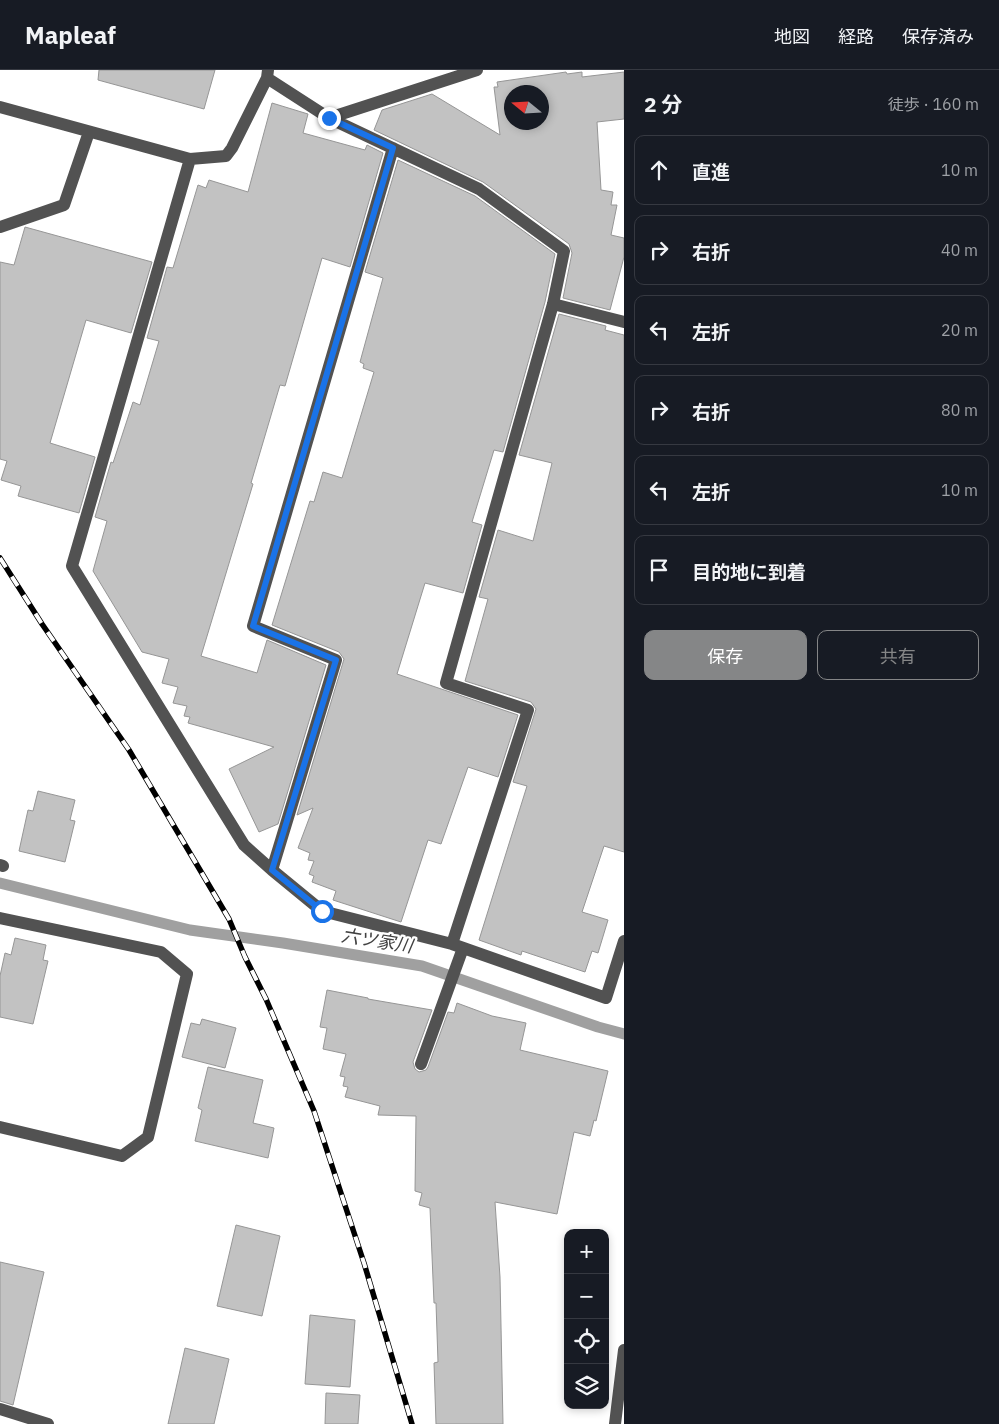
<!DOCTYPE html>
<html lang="ja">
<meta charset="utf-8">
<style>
:root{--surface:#171b24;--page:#242831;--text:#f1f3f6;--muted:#9ea1a6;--line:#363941;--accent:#858687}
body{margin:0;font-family:"IBM Plex Sans","Noto Sans JP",sans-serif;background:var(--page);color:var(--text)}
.controls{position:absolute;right:15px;bottom:15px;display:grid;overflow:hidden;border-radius:10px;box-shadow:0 2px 8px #0003}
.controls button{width:45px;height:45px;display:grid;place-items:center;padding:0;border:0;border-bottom:1px solid var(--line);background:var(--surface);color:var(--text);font:25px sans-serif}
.compass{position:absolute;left:504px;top:15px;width:45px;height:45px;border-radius:50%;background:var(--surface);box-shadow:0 2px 8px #0003;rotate:288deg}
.stop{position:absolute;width:15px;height:15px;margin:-11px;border:4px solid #1a73e8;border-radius:50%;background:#fff}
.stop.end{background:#1a73e8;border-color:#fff;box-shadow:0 1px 5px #0008}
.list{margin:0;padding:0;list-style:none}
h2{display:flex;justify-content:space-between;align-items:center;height:65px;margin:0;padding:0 20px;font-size:21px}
h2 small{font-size:16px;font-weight:400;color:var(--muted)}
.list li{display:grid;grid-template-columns:32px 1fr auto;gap:15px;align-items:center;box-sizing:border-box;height:70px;margin:0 10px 10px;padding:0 10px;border:1px solid var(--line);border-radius:10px}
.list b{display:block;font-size:19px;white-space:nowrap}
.list em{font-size:16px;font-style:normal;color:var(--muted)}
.actions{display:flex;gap:10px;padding:15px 20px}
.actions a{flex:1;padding:11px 0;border:1px solid var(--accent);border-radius:10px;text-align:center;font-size:18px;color:var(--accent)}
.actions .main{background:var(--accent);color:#fff}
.icon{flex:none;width:28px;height:28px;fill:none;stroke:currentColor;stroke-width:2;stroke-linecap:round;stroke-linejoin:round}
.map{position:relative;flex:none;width:624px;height:1354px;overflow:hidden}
header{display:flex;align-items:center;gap:30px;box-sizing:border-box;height:70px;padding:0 25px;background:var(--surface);border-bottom:1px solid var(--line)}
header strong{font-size:24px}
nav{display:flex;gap:28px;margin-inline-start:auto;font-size:18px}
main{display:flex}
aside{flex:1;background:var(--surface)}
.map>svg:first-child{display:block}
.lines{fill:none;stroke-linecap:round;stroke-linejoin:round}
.stream{stroke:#a0a0a0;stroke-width:11}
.building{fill:#c2c2c2;stroke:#969696;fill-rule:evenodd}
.minor{stroke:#525252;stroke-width:12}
.rail-casing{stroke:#000;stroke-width:5.5}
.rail{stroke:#fff;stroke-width:4;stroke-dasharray:11;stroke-linecap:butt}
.route{stroke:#1a73e8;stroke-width:6}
.labels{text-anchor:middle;stroke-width:4.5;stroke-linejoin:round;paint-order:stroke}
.water-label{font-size:18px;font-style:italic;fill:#414141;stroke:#fff}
</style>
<header>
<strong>Mapleaf</strong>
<nav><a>地図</a><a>経路</a><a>保存済み</a></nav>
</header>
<main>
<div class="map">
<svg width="624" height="1354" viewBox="0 0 624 1354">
<rect width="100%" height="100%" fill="#fff"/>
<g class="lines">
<!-- stream -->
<path class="stream" d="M 0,813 L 190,860 L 283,873 L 422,896 L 598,957 L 624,964"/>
</g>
<!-- building -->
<path class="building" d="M 99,0 L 215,0 L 204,39 L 98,10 Z
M 566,2 L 567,4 L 582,2 L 582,7 L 624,2 L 624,49 L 597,52 L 601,120 L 613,122 L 611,135 L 617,135 L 611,165 L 624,168 L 624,187 L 610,240 L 563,228 L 572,183 L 569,174 L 483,112 L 374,60 L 382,40 L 432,24 L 500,65 L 494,17 L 498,17 L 497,12 ZM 512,22 L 542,22 L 542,52 L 512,52 Z
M 272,33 L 308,44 L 303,63 L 365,80 L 367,75 L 383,83 L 350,197 L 322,188 L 285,316 L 280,315 L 251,413 L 253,414 L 201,586 L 257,603 L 267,570 L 326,595 L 278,754 L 259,762 L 229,699 L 274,677 L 188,653 L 190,647 L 184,646 L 187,636 L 173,633 L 178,617 L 162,613 L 169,589 L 142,582 L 93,501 L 107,451 L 95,447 L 111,392 L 113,393 L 133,332 L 140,335 L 159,271 L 147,268 L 167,197 L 173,198 L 198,115 L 206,118 L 209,110 L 248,122 Z
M 398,90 L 475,126 L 555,184 L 545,232 L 503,382 L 494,380 L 472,452 L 482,455 L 463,523 L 425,513 L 397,604 L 518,645 L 498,707 L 468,697 L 441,774 L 428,770 L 401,852 L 333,830 L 336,821 L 312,812 L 314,806 L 309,804 L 314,791 L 308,790 L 310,783 L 298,778 L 313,738 L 297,745 L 344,589 L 339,582 L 272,555 L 310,431 L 314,432 L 323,402 L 342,408 L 374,302 L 363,298 L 364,294 L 360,292 L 383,208 L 365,202 Z
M 25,157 L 152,192 L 131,263 L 86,250 L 50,373 L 95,387 L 79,443 L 18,426 L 21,416 L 1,410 L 7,391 L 0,389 L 0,192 L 14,195 Z
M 559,244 L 606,256 L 605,260 L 624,265 L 624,782 L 604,776 L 582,842 L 608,850 L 598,883 L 592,881 L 585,902 L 522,881 L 521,885 L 479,870 L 527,716 L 513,712 L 536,639 L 531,632 L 465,611 L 488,529 L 479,527 L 498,460 L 533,471 L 552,393 L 519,385 Z
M 38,721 L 75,730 L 70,750 L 75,751 L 65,792 L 19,781 L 28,740 L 33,741 Z
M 15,868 L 46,875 L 43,890 L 48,891 L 33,954 L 0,947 L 0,906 L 5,883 L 11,885 Z
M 327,920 L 368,928 L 368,929 L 432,940 L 413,992 L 415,999 L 419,1002 L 426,1000 L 428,997 L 448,942 L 454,943 L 457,933 L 492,946 L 526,953 L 520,980 L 608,1001 L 596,1051 L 594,1050 L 590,1066 L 574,1062 L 557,1144 L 495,1132 L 500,1207 L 503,1354 L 436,1354 L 434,1293 L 438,1292 L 436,1233 L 434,1233 L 430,1138 L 419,1135 L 422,1123 L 415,1121 L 416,1046 L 378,1045 L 380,1036 L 345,1027 L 348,1017 L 343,1016 L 345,1007 L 340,1006 L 346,984 L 323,979 L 327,958 L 320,957 Z
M 202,949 L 236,958 L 225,998 L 182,987 L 191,953 L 200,955 Z
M 208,997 L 263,1010 L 253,1053 L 274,1058 L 268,1088 L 195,1071 L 202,1040 L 198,1038 Z
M 236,1155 L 280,1166 L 262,1246 L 217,1236 Z
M 0,1192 L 44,1202 L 13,1335 L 0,1331 Z
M 310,1245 L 355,1250 L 350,1317 L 305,1314 Z
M 185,1278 L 229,1289 L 214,1354 L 168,1354 Z
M 326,1323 L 360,1325 L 358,1354 L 325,1354 Z"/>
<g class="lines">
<!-- minor -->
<path class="minor" d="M 267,8 L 329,48 L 479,119 L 564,181 L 553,234 L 446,613 L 528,640 L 452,874
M 0,37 L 190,89 L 226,86 L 232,78 L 267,8 L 268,0
M 329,48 L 477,0
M 190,89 L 72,496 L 244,775 L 272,800 L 322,841 L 452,874 L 606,928 L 624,871
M 0,157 L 64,135 L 89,62
M 553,234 L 624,252
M 0,795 L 3,796
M 272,800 L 336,590 L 253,556 L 393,78
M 0,848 L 161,882 L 187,904 L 148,1067 L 122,1086 L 0,1057
M 421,994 L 463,878
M 0,1339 L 48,1354
M 615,1354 L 624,1280"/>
<defs>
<path id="rail" d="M 0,488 L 42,554 L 129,680 L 229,849 L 245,887 L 266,929 L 314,1041 L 364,1193 L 412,1354"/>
</defs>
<!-- rail casing -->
<use href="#rail" class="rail-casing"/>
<!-- rail -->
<use href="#rail" class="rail"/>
</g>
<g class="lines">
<!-- route -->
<path class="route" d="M 322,841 L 272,800 L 336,590 L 253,556 L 393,78 L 329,48"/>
</g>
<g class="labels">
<!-- water labels -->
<g class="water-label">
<text transform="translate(377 871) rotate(9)" y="6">六ツ家川</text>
</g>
</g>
</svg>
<div class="controls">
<button>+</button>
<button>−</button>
<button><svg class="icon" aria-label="locate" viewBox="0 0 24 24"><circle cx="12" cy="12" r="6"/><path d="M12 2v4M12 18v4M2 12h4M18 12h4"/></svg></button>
<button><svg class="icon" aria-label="layers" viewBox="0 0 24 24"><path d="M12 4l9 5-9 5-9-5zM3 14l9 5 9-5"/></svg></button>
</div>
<svg class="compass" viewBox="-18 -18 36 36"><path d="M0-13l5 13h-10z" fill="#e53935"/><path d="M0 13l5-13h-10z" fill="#9ea1a6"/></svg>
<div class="stop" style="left:322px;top:841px"></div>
<div class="stop end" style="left:329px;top:48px"></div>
</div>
<aside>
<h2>2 分<small>徒歩 · 160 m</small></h2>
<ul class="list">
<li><svg class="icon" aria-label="ahead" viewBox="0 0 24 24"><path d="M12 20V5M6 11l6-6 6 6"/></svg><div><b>直進</b></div><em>10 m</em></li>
<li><svg class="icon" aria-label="right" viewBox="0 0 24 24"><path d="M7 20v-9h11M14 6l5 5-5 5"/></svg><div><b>右折</b></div><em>40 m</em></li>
<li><svg class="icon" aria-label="left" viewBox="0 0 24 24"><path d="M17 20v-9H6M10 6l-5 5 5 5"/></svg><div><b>左折</b></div><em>20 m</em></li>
<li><svg class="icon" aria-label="right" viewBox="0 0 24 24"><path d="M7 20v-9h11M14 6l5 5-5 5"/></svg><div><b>右折</b></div><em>80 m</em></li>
<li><svg class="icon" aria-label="left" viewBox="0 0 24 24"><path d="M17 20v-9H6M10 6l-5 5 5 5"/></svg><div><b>左折</b></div><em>10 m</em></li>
<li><svg class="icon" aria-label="arrive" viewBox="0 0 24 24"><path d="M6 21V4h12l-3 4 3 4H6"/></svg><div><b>目的地に到着</b></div></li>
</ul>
<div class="actions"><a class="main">保存</a><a>共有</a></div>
</aside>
</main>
